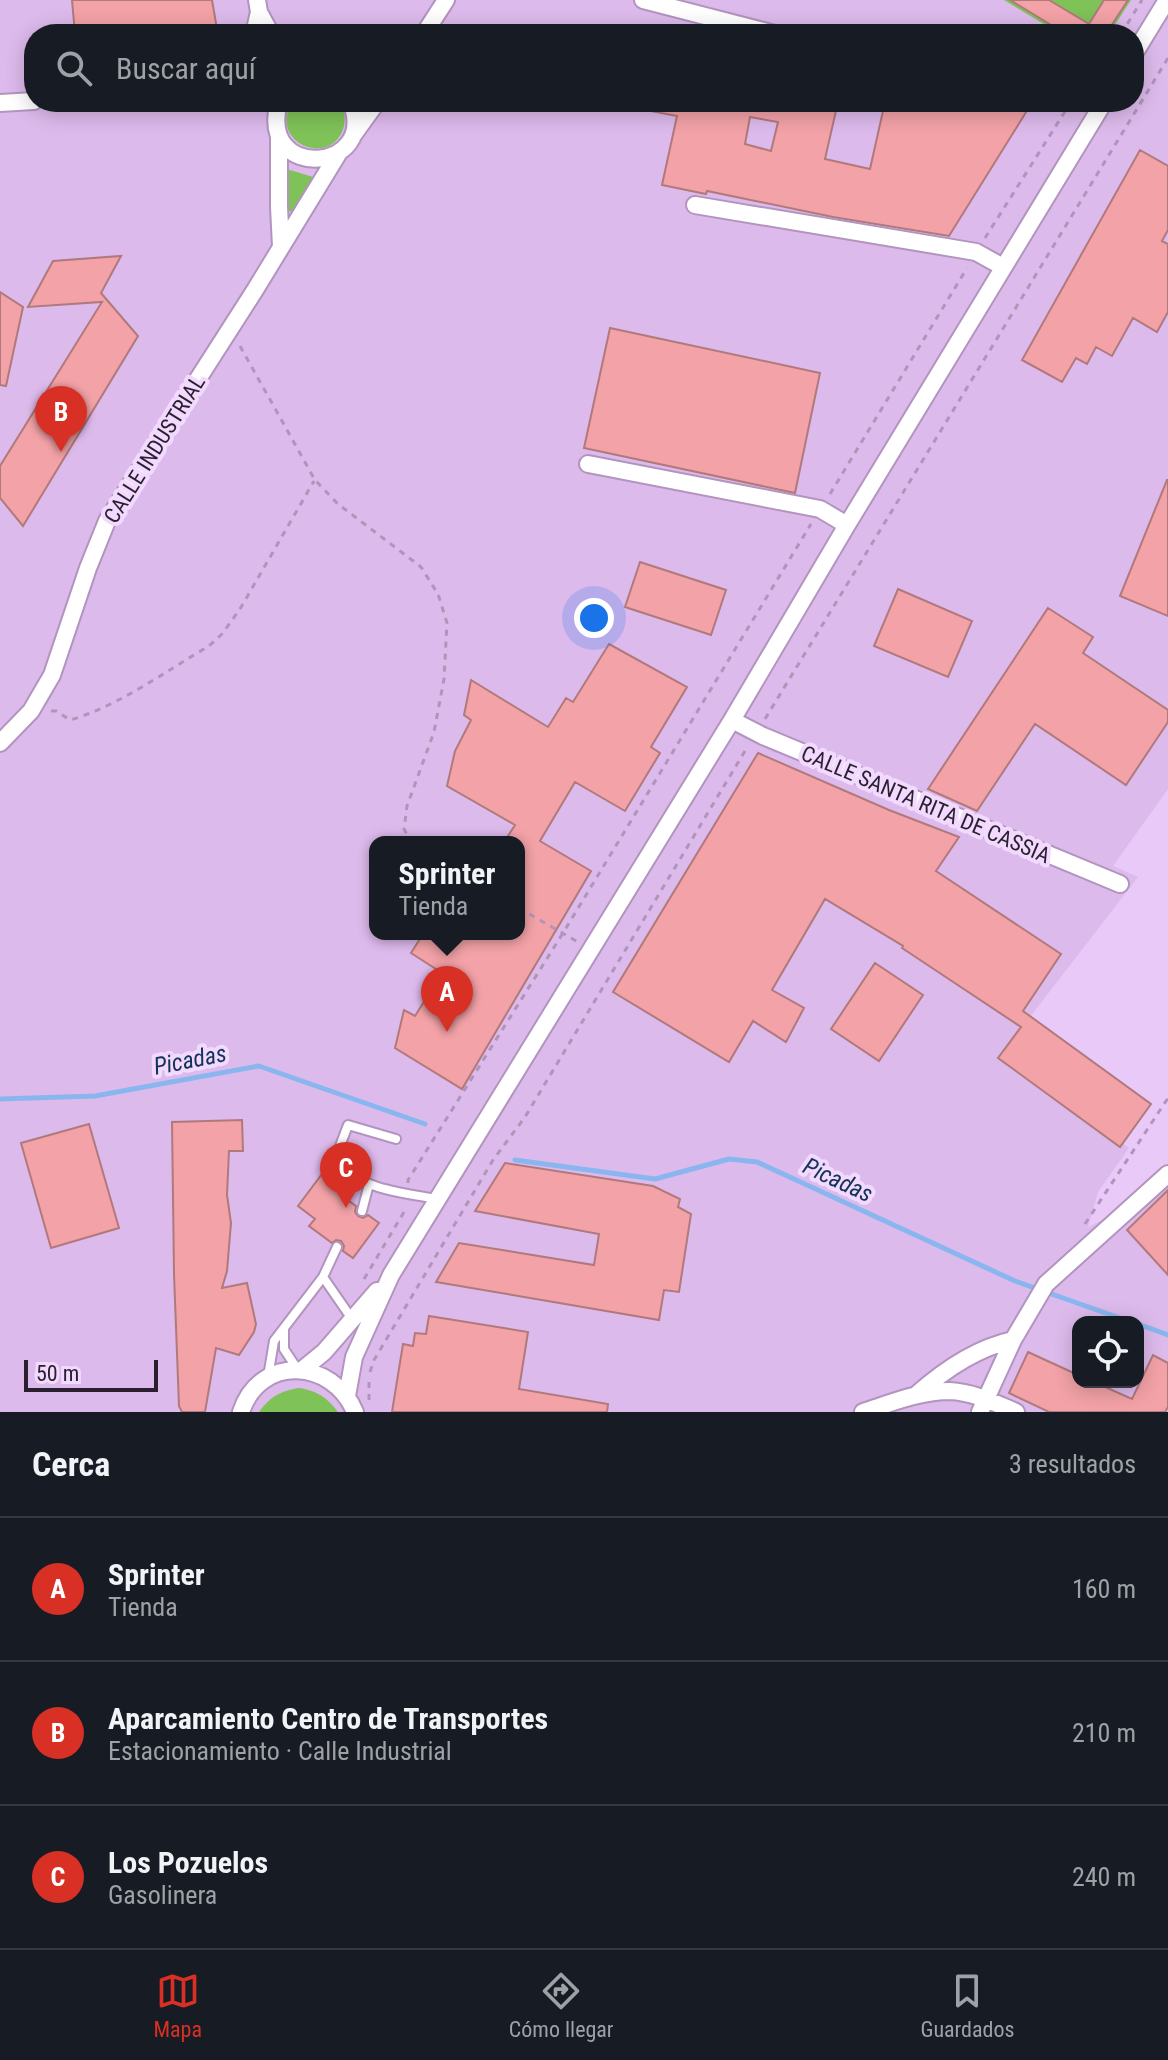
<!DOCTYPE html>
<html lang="es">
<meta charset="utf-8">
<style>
:root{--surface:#171b24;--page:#20242c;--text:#f1f3f6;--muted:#9ea1a6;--line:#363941;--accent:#d93025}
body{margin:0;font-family:"Roboto Condensed",sans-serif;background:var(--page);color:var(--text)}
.controls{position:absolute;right:24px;bottom:24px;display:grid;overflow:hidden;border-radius:16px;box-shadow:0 4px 20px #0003}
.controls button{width:72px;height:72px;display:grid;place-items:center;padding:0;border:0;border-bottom:2px solid var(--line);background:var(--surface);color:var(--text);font:40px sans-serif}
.scale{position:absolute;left:24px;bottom:20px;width:134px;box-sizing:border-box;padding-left:8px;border:4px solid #2a1e2f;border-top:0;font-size:22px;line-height:28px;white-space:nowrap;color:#2a1e2f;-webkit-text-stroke:6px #f2d9fe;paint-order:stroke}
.you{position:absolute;left:594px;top:618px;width:28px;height:28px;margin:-20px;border:6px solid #fff;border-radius:50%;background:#1a73e8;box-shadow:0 0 0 12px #1a73e833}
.badge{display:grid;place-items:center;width:52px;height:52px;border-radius:50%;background:var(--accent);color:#fff;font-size:26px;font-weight:700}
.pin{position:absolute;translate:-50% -66px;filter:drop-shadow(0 2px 4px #0008)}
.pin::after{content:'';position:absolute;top:42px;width:28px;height:24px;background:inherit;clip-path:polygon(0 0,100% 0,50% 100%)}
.popup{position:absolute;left:369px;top:836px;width:156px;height:104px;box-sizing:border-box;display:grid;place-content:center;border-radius:16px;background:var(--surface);filter:drop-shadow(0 2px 6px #0005);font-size:26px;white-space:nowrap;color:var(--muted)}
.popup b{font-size:30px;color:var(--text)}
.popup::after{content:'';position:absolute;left:50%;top:100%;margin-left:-16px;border:16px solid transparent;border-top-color:var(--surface)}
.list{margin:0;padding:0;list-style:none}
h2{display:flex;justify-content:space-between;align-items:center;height:104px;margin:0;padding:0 32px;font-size:34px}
h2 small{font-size:26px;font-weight:400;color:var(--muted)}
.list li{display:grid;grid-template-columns:52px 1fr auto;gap:24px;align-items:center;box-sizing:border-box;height:144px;padding:0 32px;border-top:2px solid var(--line)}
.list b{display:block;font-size:30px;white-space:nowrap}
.list p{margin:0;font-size:26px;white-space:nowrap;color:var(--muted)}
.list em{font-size:26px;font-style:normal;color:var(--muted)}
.icon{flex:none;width:44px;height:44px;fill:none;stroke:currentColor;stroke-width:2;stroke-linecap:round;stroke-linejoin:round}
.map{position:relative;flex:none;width:1168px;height:1412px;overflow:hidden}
.search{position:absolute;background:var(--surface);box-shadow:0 4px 20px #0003;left:24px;right:24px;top:24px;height:88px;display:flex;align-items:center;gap:20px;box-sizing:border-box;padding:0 28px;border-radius:32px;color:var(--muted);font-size:30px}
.sheet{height:536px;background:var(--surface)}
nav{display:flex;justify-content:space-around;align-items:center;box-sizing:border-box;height:112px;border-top:2px solid var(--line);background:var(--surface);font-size:22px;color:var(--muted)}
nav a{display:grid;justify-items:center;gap:4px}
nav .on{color:var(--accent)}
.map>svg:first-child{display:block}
.built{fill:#ddbaec;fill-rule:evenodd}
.green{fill:#7fc258}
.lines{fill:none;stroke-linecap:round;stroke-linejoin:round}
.stream{stroke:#8ab6f0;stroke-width:5}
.building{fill:#f3a2a7;stroke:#b0797c;stroke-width:2;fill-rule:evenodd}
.service-casing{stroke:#b294bf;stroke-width:12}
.minor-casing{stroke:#b294bf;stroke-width:20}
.path{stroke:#af95ba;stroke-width:3;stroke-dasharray:6 6;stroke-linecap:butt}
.service{stroke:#fff;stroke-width:8}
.minor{stroke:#fff;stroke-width:16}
.labels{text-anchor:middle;stroke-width:8;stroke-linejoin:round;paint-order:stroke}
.street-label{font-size:22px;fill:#2a1e2f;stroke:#f2d9fe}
.water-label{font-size:24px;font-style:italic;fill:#153258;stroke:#f2d9fe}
</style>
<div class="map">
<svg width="1168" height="1412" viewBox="0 0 1168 1412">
<rect width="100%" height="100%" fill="#e9c9f7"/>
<!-- built -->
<path class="built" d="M 0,0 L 1168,0 L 1168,789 L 1113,866 L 1138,877 L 1003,1052 L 1129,1148 L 1098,1192 L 1088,1227 L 1113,1215 L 1168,1165 L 1168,1412 L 0,1412 ZM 34,34 L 1134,34 L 1134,102 L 34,102 ZM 375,842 L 519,842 L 519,934 L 375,934 ZM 1078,1322 L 1138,1322 L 1138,1382 L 1078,1382 Z"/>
<!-- green -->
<path class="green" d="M 1004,0 L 1131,0 L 1109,34 L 1060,34 Z
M 292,102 L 339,102 C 344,109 346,117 344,126 C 333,169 267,144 292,102 Z
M 290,170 L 313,177 L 315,181 L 292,212 L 285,209 L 284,172 Z
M 299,1388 C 317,1391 327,1397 338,1412 L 259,1412 C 270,1397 280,1391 299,1388 Z"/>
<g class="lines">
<!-- stream -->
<path class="stream" d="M 0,1099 L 95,1096 L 259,1066 L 425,1124
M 515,1160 L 655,1179 L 729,1159 L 757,1162 L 1015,1281 L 1131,1322
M 1138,1324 L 1168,1335"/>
</g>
<!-- building -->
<path class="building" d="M 72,0 L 212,0 L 217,29 L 175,34 L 75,34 Z
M 1010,0 L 1049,0 L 1089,24 L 1104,0 L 1128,0 L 1106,34 L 1066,34 Z
M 641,102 L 838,102 L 825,159 L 870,169 L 885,102 L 993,102 L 1028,109 L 949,236 L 833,217 L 707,191 L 706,194 L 662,185 L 677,116 L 640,109 ZM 750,117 L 778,122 L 771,151 L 745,144 Z
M 1140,150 L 1168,166 L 1168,230 L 1162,241 L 1168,244 L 1168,312 L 1157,332 L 1133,318 L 1112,356 L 1096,347 L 1087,364 L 1076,358 L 1062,382 L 1022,360 Z
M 121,256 L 101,293 L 138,336 L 23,526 L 0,498 L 0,466 L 102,302 L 28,307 L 53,261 Z
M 0,292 L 23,307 L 6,386 L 0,385 Z
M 610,328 L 820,373 L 795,493 L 584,448 Z
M 1167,480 L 1168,480 L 1168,616 L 1120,596 Z
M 640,562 L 726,590 L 711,635 L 625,607 Z
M 898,589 L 972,621 L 948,677 L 874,646 Z
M 1048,608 L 1093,637 L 1083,653 L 1168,710 L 1168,722 L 1126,785 L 1035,724 L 977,811 L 928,789 Z
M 609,644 L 687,687 L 651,747 L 660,753 L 625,811 L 575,782 L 540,841 L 591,871 L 462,1089 L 395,1048 L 404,1010 L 415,1016 L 442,973 L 411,953 L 423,934 L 519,934 L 519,842 L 504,842 L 515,825 L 447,786 L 455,751 L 471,720 L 464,715 L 471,680 L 548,727 L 566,698 L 573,702 Z
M 758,753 L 889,810 L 959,837 L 936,871 L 1061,954 L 1023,1011 L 1151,1104 L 1120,1147 L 998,1058 L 1021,1027 L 902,948 L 903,946 L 825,899 L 772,990 L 804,1008 L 786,1042 L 753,1021 L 729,1062 L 613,992 Z
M 875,963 L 923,995 L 879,1061 L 831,1029 Z
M 242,1120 L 243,1151 L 229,1151 L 227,1195 L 231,1223 L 227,1271 L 222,1288 L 247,1283 L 256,1324 L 254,1332 L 239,1355 L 216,1348 L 205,1412 L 182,1412 L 179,1406 L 174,1274 L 172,1122 Z
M 89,1124 L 119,1228 L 51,1248 L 21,1143 Z
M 505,1163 L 653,1186 L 680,1199 L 678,1207 L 691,1214 L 679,1292 L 664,1290 L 659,1320 L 436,1282 L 459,1243 L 594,1265 L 599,1234 L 475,1211 Z
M 322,1174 L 342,1189 L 339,1194 L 356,1206 L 355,1212 L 358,1216 L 363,1218 L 368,1215 L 379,1223 L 353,1258 L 343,1251 L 344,1246 L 341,1241 L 336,1240 L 332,1243 L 309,1226 L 315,1219 L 298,1206 Z
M 1168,1190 L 1168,1275 L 1127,1230 Z
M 429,1316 L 528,1332 L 519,1389 L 608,1404 L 607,1412 L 392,1412 L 403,1344 L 413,1346 L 415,1333 L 426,1334 Z
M 1028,1352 L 1078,1375 L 1078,1382 L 1094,1382 L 1132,1399 L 1153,1355 L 1168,1363 L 1168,1407 L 1165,1412 L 1049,1412 L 1009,1393 Z"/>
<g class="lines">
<defs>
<path id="service" d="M 396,1139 L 348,1125 L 337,1154 L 337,1165 C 363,1189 403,1193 437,1199
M 362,1211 L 369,1184
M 323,1277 L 352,1319
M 284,1330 L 284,1349 L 298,1370
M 268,1377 L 274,1341 L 323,1277 L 337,1247"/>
<path id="minor" d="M 643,0 L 775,34
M 259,12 L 271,34
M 254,34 L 259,12 L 257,0
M 424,34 L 446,0
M 1134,54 L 1167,0
M 279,102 C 257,183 380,172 351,102
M 0,103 L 34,101
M 354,134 L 377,102
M 279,138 L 279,207 L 281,246
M 695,205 L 976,252 L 1003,267
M 588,464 L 820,509 L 847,525
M 732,720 L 763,736 L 1120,884
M 0,743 L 31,711 L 52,675 L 88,568 L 107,521 L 255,290 L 338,154
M 302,1370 L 324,1352 L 377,1291
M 916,1395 C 944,1370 976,1348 1013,1340
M 347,1396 L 354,1357 L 391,1275 L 732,720 L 847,525 L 1104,102
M 241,1412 C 260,1354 333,1359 355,1412
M 863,1412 C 891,1403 920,1391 950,1391 C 973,1392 995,1403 1016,1412
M 980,1412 L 1013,1340 L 1046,1284 L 1168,1174"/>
</defs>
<!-- service casing -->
<use href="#service" class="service-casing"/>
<!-- minor casing -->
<use href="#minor" class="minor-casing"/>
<!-- path -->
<path class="path" d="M 1121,34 L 1142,0
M 985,238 L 1071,102
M 240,346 L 315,480 L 338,504 L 421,567 L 438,594 L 447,623 L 444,679 L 434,732 L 407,806 L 404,829 L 411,842
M 830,494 L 967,268
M 51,711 L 56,711 L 70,720 C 117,707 166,671 209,646 L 222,634 L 240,609 L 314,481
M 765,719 L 1168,58
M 519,908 L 578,942
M 408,1183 L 408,1180 L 563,933 L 811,524
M 1085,1224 L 1168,1098
M 364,1279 L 407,1207
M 370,1372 L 374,1360 L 493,1160 L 525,1117 L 748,746
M 369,1400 L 369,1380"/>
<!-- service -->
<use href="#service" class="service"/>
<!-- minor -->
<use href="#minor" class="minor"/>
</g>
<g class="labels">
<!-- street labels -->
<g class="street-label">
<text transform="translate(154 449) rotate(-58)" y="8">CALLE INDUSTRIAL</text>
<text transform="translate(926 804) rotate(23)" y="8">CALLE SANTA RITA DE CASSIA</text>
</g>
<!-- water labels -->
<g class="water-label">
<text transform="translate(190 1060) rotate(-11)" y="8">Picadas</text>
<text transform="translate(838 1180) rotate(25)" y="8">Picadas</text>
</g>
</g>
</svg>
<div class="controls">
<button><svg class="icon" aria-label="locate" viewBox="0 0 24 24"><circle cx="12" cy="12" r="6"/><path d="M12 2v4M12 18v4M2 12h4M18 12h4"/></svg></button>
</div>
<div class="scale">50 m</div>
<div class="you"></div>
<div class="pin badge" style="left:447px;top:1032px">A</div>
<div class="popup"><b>Sprinter</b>Tienda</div>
<div class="pin badge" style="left:61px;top:452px">B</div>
<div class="pin badge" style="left:346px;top:1208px">C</div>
<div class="search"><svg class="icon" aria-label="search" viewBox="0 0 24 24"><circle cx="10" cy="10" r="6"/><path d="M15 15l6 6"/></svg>Buscar aquí</div>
</div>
<section class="sheet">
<h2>Cerca<small>3 resultados</small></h2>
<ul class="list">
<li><span class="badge">A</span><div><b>Sprinter</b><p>Tienda</p></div><em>160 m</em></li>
<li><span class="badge">B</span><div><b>Aparcamiento Centro de Transportes</b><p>Estacionamiento · Calle Industrial</p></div><em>210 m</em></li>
<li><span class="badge">C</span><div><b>Los Pozuelos</b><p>Gasolinera</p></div><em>240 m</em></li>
</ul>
</section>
<nav>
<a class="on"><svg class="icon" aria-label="map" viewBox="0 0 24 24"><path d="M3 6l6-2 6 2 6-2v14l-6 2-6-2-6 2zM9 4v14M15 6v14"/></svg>Mapa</a>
<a><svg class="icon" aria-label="directions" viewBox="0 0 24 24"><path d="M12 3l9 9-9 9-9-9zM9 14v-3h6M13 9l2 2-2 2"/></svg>Cómo llegar</a>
<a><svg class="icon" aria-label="saved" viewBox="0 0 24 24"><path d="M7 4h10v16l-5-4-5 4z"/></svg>Guardados</a>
</nav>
